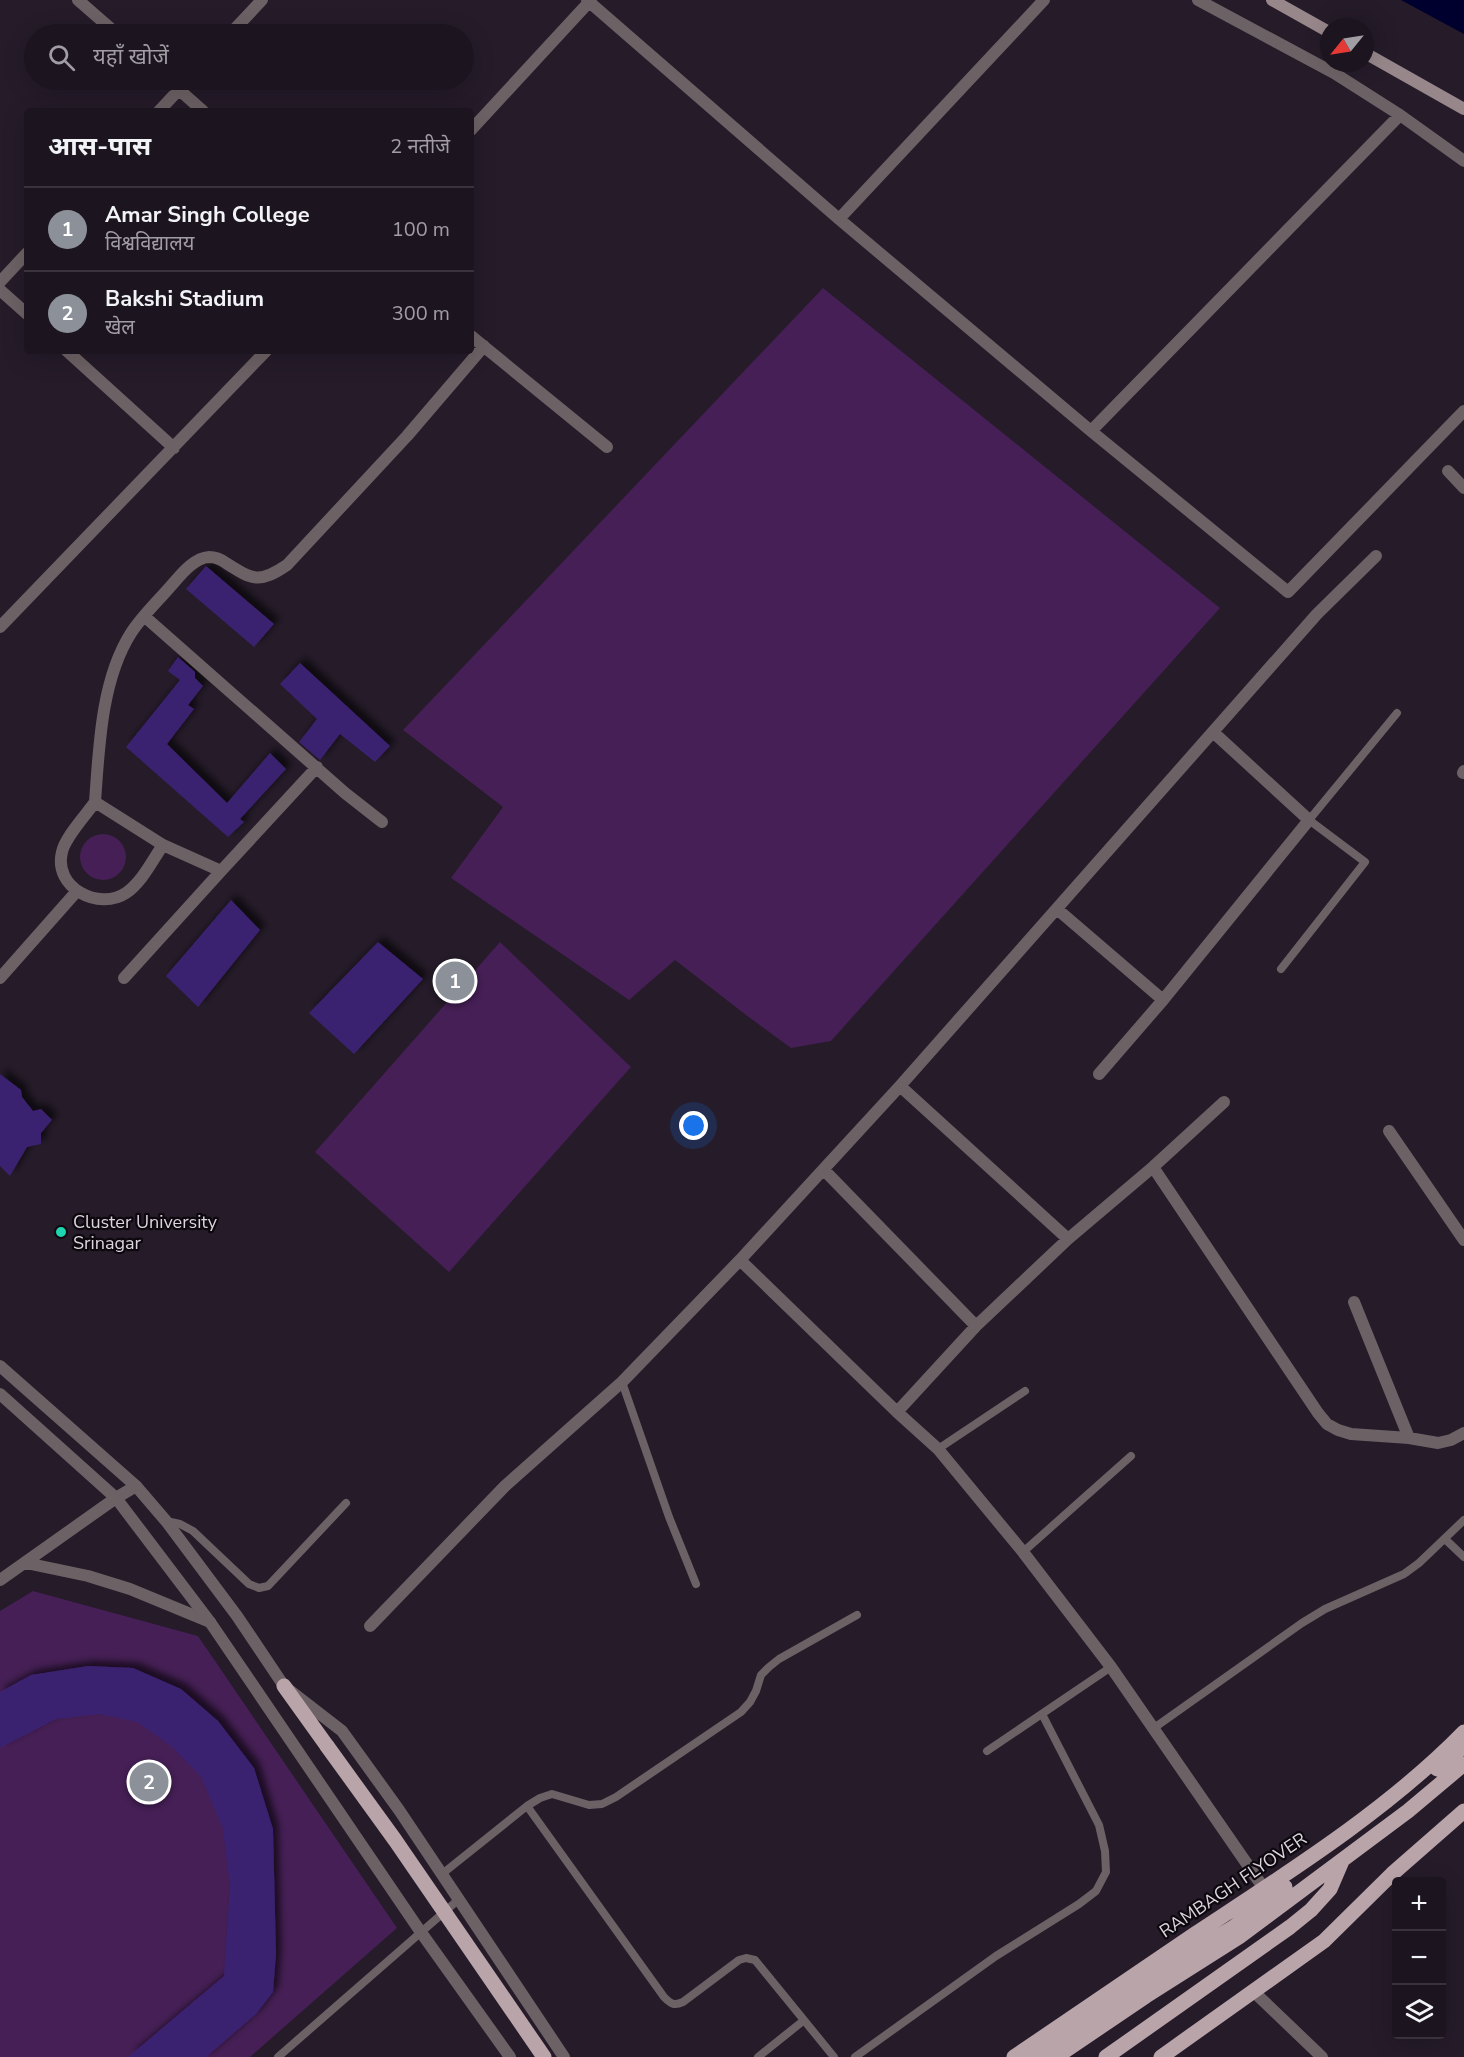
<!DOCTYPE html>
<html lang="hi">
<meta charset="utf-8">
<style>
:root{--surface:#1c141f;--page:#251d28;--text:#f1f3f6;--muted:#a09ea4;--line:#3a333d;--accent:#8c9099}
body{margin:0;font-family:"Nunito Sans","Noto Sans Devanagari",sans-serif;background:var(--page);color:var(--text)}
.controls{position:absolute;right:18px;bottom:18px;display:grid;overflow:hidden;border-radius:6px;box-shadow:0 6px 24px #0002}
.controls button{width:54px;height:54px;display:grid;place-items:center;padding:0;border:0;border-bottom:2px solid var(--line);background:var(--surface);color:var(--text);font:30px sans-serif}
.compass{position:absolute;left:1320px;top:18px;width:54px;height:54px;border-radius:50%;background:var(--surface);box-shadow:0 6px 24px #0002;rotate:240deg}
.you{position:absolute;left:694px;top:1126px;width:21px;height:21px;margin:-15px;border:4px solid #fff;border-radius:50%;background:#1a73e8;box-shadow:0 0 0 9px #1a73e833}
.badge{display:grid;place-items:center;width:39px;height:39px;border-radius:50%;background:var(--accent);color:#fff;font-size:20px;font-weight:700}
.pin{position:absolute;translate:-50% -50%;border:3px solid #fff;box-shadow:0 2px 6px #0006}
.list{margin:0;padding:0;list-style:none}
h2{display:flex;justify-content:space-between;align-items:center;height:78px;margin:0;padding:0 24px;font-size:26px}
h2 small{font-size:20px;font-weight:400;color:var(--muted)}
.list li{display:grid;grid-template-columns:39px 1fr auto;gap:18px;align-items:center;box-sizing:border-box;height:84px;padding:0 24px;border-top:2px solid var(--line)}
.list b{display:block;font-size:22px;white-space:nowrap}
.list p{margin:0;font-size:20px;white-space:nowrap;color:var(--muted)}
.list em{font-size:20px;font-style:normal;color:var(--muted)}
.icon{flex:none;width:33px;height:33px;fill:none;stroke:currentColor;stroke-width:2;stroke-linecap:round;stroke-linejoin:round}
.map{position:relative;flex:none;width:1464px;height:2057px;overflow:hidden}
.search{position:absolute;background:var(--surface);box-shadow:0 6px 24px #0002;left:24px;top:24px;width:450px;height:66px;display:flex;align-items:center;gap:15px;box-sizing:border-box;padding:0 21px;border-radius:33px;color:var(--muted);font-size:22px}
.panel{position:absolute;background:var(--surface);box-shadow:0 6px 24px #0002;left:24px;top:108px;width:450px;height:246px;border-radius:6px}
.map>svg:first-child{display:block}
.green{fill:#451f55}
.water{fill:#00002e}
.building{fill:#3b2270;filter:url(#shadow)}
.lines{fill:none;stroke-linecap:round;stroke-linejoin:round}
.service{stroke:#6c6164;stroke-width:8}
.minor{stroke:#6c6164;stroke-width:12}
.tertiary{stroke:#6c6164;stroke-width:12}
.secondary{stroke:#97878b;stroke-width:12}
.primary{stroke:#b9a4a9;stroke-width:15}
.primary-bridge{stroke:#b9a4a9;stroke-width:15}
.poi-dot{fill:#1dd5b1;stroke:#0c080e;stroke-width:2}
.labels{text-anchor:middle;stroke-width:4.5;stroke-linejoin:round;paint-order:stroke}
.poi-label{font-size:18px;fill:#dcd5df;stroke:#0c080e;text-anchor:start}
.street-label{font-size:18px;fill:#dcd5df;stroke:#0c080e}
</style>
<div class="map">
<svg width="1464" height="2057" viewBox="0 0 1464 2057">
<defs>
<filter id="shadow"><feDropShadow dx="5.5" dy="-5.5" stdDeviation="3" flood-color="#0009"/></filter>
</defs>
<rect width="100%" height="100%" fill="#251b29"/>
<!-- green -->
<path class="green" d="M 823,288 L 1220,608 L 831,1041 L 791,1048 L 746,1015 L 675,960 L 629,1000 L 451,878 L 503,807 L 403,730 Z
M80 857a23 23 0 1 1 46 0a23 23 0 1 1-46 0Z
M 500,942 L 631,1067 L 449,1272 L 315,1152 Z
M 33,1591 L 198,1636 L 397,1928 L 250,2057 L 0,2057 L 0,1611 Z"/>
<!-- water -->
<path class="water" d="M 1401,0 L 1464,0 L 1464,34 Z"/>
<!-- building -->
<path class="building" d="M 206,566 L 274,624 L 254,647 L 186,589 Z
M 178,657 L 195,672 L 195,678 L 203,686 L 188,705 L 194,709 L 167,744 L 227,803 L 270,753 L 286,769 L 240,819 L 244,822 L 228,837 L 126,747 L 180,680 L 168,671 Z
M 300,663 L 390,746 L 375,762 L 340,734 L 320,760 L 299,742 L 317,719 L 280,684 Z
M 231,900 L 260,930 L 198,1007 L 166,976 Z
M 378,942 L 423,979 L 354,1054 L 309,1013 Z
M 0,1074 L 21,1090 L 22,1097 L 33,1111 L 41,1109 L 52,1120 L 41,1133 L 41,1144 L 27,1147 L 10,1176 L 0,1166 Z
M 88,1666 L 133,1668 L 181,1689 L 218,1721 L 254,1768 L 273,1829 L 276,1954 L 273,1992 L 256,2014 L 206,2057 L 128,2057 L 224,1976 L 230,1886 L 223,1829 L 201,1777 L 171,1746 L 137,1722 L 100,1714 L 56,1719 L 0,1748 L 0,1692 L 31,1675 Z"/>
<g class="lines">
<!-- service -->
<path class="service" d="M 1281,969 L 1365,862 L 1309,820 L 1397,713
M 622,1382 L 669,1517 L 696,1584
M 938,1449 L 1025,1391
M 166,1521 L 180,1524 L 193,1531 L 249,1584 L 259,1588 L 268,1586 L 346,1503
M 1445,1539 L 1464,1557
M 1023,1552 L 1131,1456
M 1154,1728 L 1302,1623 L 1325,1609 L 1404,1574 L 1419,1563 L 1464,1520
M 987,1751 L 1111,1667
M 527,1806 L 664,1997 C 671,2004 674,2006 683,2002 L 739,1960 L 746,1958 L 755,1960 L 834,2057
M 442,1874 L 527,1806 L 540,1798 L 552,1794 L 589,1805 L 602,1804 L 616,1797 L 741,1712 L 750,1702 L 756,1691 L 761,1675 L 769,1667 L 779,1659 L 857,1615
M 278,2057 L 458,1900
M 758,2057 L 803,2021
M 855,2057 L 996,1956 L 1079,1904 L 1096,1891 L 1106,1872 L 1105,1851 L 1099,1825 L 1042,1714"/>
<!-- minor -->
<path class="minor" d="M 78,0 L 117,34
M 587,0 L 839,219 L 1091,431 L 1288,592 L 1464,411
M 1198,0 L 1334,73 L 1400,115 L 1464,161
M 230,34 L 262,0
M 168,80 L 203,111
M 159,111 L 188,80
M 471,130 L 591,0
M 839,219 L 1044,0
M 0,282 L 27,253
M 0,290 L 27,314
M 471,336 L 607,447
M 67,351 L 174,448
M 1091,431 L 1400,115
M 1448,471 L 1464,488
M 144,616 L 345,793 L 382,822
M 0,627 L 266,351
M 317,767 L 221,871 L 163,845 L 95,802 C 99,748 101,680 131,633 C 142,616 157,602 170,587 C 180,576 193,558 209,557 C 215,557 222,560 226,563 C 253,580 259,584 287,565 L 407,436 L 484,346
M 1463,773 L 1464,771
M 95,802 C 86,815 65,837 62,852 C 53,888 99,911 126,893 C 142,882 152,861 163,845
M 1057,909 L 1163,1000
M 0,978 L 77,891
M 124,978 L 221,871
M 1099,1074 L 1163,1000 L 1309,820 L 1213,732
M 900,1086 L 1068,1239
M 1389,1131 L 1464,1240
M 1153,1167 L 1318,1413 L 1327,1424 L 1338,1430 L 1351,1434 L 1409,1438 L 1438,1443 L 1451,1440 L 1464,1433
M 824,1170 L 976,1326
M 740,1260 L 897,1412 L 938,1449 L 1023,1552 L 1111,1667 L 1265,1890
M 1354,1302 L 1409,1438
M 897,1412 L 976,1326 L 1068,1239 L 1153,1167 L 1224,1102
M 26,1563 L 88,1576 L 130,1589 L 210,1622
M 0,1580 L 116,1498 L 136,1486
M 370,1626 L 505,1486 L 622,1382 L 740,1260 L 900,1086 L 1317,614 L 1376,556
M 1253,1991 L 1322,2057"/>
<!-- tertiary -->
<path class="tertiary" d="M 0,1366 L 136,1486 L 166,1521 L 237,1616 L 284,1686 L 342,1731 L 399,1810 L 564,2057
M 0,1394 L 116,1498 L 210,1622 L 420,1931 L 510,2057"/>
<!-- secondary -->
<path class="secondary" d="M 1272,0 L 1329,32
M 1365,53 L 1464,109"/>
<!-- primary -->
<path class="primary" d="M 284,1686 L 327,1746
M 1437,1769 L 1464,1746
M 1014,2057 C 1074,2016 1134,1975 1195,1934 C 1286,1874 1388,1810 1464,1732
M 1035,2057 L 1168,1967 L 1234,1927 L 1285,1887
M 1056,2057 L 1146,1996 L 1239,1937 L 1408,1811 L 1464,1764
M 1106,2057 L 1290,1927 L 1311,1910 L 1330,1889 L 1342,1861
M 1161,2057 L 1324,1941 L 1392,1874 L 1464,1811"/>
<!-- primary-bridge -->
<path class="primary-bridge" d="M 327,1746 L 395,1840 L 544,2057"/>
</g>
<!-- markers -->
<circle class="poi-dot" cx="61" cy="1232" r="6"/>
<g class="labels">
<!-- poi labels -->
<g class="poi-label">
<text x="73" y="1228">Cluster University<tspan x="73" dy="21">Srinagar</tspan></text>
</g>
<!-- street labels -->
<g class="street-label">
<text transform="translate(1233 1885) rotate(-34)" y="6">RAMBAGH FLYOVER</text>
</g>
</g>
</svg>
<div class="controls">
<button>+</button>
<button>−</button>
<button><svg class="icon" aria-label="layers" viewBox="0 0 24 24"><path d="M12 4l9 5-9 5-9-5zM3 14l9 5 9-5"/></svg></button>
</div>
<svg class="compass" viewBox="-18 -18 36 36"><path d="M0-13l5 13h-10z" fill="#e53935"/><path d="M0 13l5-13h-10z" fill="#a09ea4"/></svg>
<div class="you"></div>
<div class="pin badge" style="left:455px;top:981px">1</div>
<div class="pin badge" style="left:149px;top:1782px">2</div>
<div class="search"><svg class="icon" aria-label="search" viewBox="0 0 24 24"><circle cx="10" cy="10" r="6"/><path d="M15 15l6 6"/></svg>यहाँ खोजें</div>
<section class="panel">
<h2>आस-पास<small>2 नतीजे</small></h2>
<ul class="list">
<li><span class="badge">1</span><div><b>Amar Singh College</b><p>विश्वविद्यालय</p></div><em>100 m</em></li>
<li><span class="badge">2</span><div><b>Bakshi Stadium</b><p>खेल</p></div><em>300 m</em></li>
</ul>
</section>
</div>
